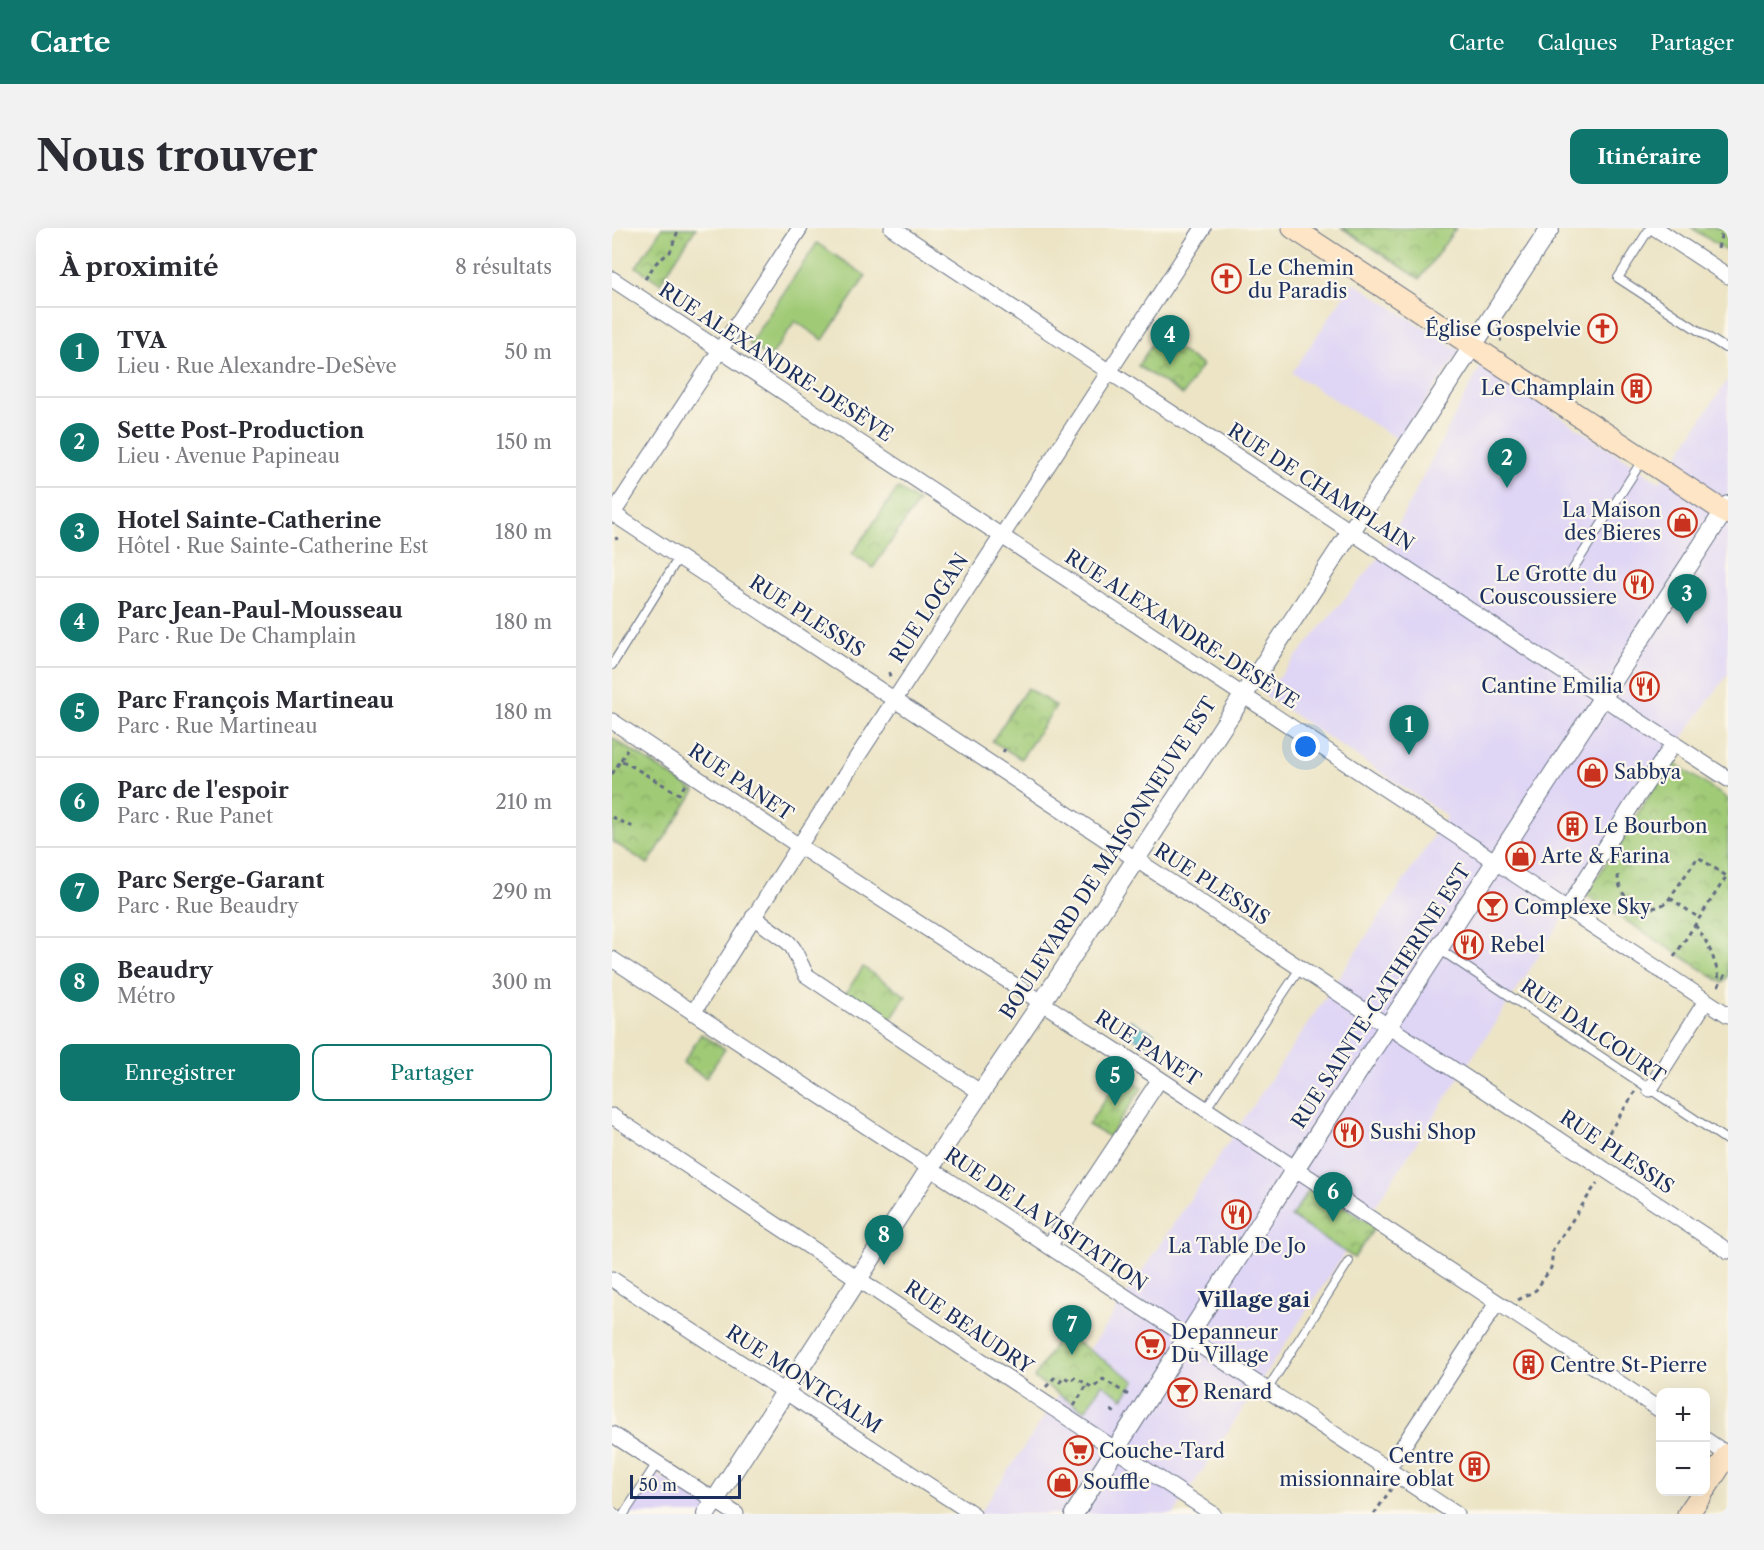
<!DOCTYPE html>
<html lang="fr">
<meta charset="utf-8">
<style>
:root{--surface:#fff;--page:#f2f2f3;--text:#2b2b33;--muted:#7c7c81;--line:#e1e1e2;--accent:#0f766e}
body{margin:0;font-family:"Libre Caslon Text",serif;background:var(--page);color:var(--text)}
.controls{position:absolute;right:18px;bottom:18px;display:grid;overflow:hidden;border-radius:12px;box-shadow:0 6px 24px #0002}
.controls button{width:54px;height:54px;display:grid;place-items:center;padding:0;border:0;border-bottom:2px solid var(--line);background:var(--surface);color:var(--text);font:30px sans-serif}
.scale{position:absolute;left:18px;bottom:15px;width:111px;box-sizing:border-box;padding-left:6px;border:3px solid #1b2f5e;border-top:0;font-size:16px;line-height:21px;white-space:nowrap;color:#1b2f5e;-webkit-text-stroke:4px #fbf7ec;paint-order:stroke}
.you{position:absolute;left:694px;top:519px;width:21px;height:21px;margin:-15px;border:4px solid #fff;border-radius:50%;background:#1a73e8;box-shadow:0 0 0 9px #1a73e833}
.badge{display:grid;place-items:center;width:39px;height:39px;border-radius:50%;background:var(--accent);color:#fff;font-size:20px;font-weight:700}
.pin{position:absolute;translate:-50% -50px;filter:drop-shadow(0 2px 3px #0008)}
.pin::after{content:'';position:absolute;top:32px;width:21px;height:18px;background:inherit;clip-path:polygon(0 0,100% 0,50% 100%)}
.list{margin:0;padding:0;list-style:none}
h2{display:flex;justify-content:space-between;align-items:center;height:78px;margin:0;padding:0 24px;font-size:26px}
h2 small{font-size:20px;font-weight:400;color:var(--muted)}
.list li{display:grid;grid-template-columns:39px 1fr auto;gap:18px;align-items:center;box-sizing:border-box;height:90px;padding:0 24px;border-top:2px solid var(--line)}
.list b{display:block;font-size:22px;white-space:nowrap}
.list p{margin:0;font-size:20px;white-space:nowrap;color:var(--muted)}
.list em{font-size:20px;font-style:normal;color:var(--muted)}
.actions{display:flex;gap:12px;padding:18px 24px}
.actions a{flex:1;padding:14px 0;border:2px solid var(--accent);border-radius:12px;text-align:center;font-size:21px;color:var(--accent)}
.actions .main{background:var(--accent);color:#fff}
.map{position:relative;flex:none;width:1116px;height:1286px;overflow:hidden;border-radius:12px}
header{display:flex;align-items:center;gap:36px;box-sizing:border-box;height:84px;padding:0 30px;background:var(--accent);color:#fff}
header strong{font-size:28px}
nav{display:flex;gap:33px;margin-inline-start:auto;font-size:21px}
.intro{display:flex;align-items:center;justify-content:space-between;box-sizing:border-box;height:144px;padding:0 36px}
h1{margin:0;font-size:42px}
.button{padding:15px 27px;border-radius:12px;background:var(--accent);color:#fff;font-size:21px;font-weight:700}
main{display:flex;gap:36px;padding:0 36px}
aside{flex:1;background:var(--surface);border-radius:12px;box-shadow:0 6px 24px #0002}
.map>svg:first-child{display:block}
.built{fill:#dfd5f5}
.park{fill:url(#park-crowns);stroke:#5e7c6a;stroke-width:1.5}
.garden{fill:#a0ca76;stroke:#5e7c6a;stroke-width:1.5}
.water{fill:url(#water-ripples);stroke:#307090;stroke-width:1.5}
.lines{fill:none;stroke-linecap:round;stroke-linejoin:round}
.service-casing{stroke:#646e82;stroke-width:10}
.minor-casing{stroke:#646e82;stroke-width:17}
.tertiary-casing{stroke:#646e82;stroke-width:20}
.secondary-casing{stroke:#646e82;stroke-width:23}
.path{stroke:#646e82;stroke-width:3;stroke-dasharray:4.5 4.5;stroke-linecap:butt}
.service{stroke:#fff;stroke-width:8}
.minor{stroke:#fff;stroke-width:15}
.tertiary{stroke:#fff;stroke-width:18}
.secondary{stroke:#fde5c5;stroke-width:21}
.labels{text-anchor:middle;stroke-width:4.5;stroke-linejoin:round;paint-order:stroke}
.poi-label{font-size:20px;fill:#1b2f5e;stroke:#fbf7ec;text-anchor:start}
.street-label{font-size:20px;fill:#1b2f5e;stroke:#fbf7ec}
.neighbourhood-label{font-size:21px;font-weight:bold;fill:#1b2f5e;stroke:#fbf7ec}
</style>
<header>
<strong>Carte</strong>
<nav><a>Carte</a><a>Calques</a><a>Partager</a></nav>
</header>
<div class="intro"><h1>Nous trouver</h1><a class="button">Itinéraire</a></div>
<main>
<aside>
<h2>À proximité<small>8 résultats</small></h2>
<ul class="list">
<li><span class="badge">1</span><div><b>TVA</b><p>Lieu · Rue Alexandre-DeSève</p></div><em>50 m</em></li>
<li><span class="badge">2</span><div><b>Sette Post-Production</b><p>Lieu · Avenue Papineau</p></div><em>150 m</em></li>
<li><span class="badge">3</span><div><b>Hotel Sainte-Catherine</b><p>Hôtel · Rue Sainte-Catherine Est</p></div><em>180 m</em></li>
<li><span class="badge">4</span><div><b>Parc Jean-Paul-Mousseau</b><p>Parc · Rue De Champlain</p></div><em>180 m</em></li>
<li><span class="badge">5</span><div><b>Parc François Martineau</b><p>Parc · Rue Martineau</p></div><em>180 m</em></li>
<li><span class="badge">6</span><div><b>Parc de l'espoir</b><p>Parc · Rue Panet</p></div><em>210 m</em></li>
<li><span class="badge">7</span><div><b>Parc Serge-Garant</b><p>Parc · Rue Beaudry</p></div><em>290 m</em></li>
<li><span class="badge">8</span><div><b>Beaudry</b><p>Métro</p></div><em>300 m</em></li>
</ul>
<div class="actions"><a class="main">Enregistrer</a><a>Partager</a></div>
</aside>
<div class="map">
<svg width="1116" height="1286" viewBox="0 0 1116 1286">
<defs>
<pattern id="park-crowns" width="20" height="18" patternUnits="userSpaceOnUse" patternTransform="scale(1.5)"><rect width="20" height="18" fill="#a0ca76"/><path d="M2 6a3 3 0 1 1 6 0M12 15a3 3 0 1 1 6 0" fill="none" stroke="#82a464"/></pattern>
<pattern id="water-ripples" width="26" height="14" patternUnits="userSpaceOnUse" patternTransform="scale(1.5)"><rect width="26" height="14" fill="#46b2c3"/><path d="M2 4q2-2 4 0t4 0M15 11q2-2 4 0t4 0" fill="none" stroke="#3a91a2"/></pattern>
</defs>
<rect width="100%" height="100%" fill="#fbf7ec"/>
<filter id="ink" filterUnits="userSpaceOnUse"><feTurbulence type="fractalNoise" baseFrequency=".0167" numOctaves="2"/><feDisplacementMap in="SourceGraphic" scale="12" xChannelSelector="R" yChannelSelector="G"/><feConvolveMatrix kernelMatrix="1 2 1 2 8 2 1 2 1" color-interpolation-filters="sRGB"/></filter>
<filter id="wash" filterUnits="userSpaceOnUse"><feTurbulence type="fractalNoise" baseFrequency=".008" numOctaves="4" result="noise"/><feDisplacementMap in="SourceGraphic" scale="24" xChannelSelector="R" yChannelSelector="G"/><feGaussianBlur stdDeviation="1.35" result="paint"/><feColorMatrix in="noise" values="0 0 0 0 0 0 0 0 0 0 0 0 0 0 0 0 0 1.4 0 .05"/><feComposite in="paint" operator="in"/></filter>
<g filter="url(#wash)">
<rect width="100%" height="100%" fill="#ece4c5"/>
<!-- built -->
<path class="built" d="M 741,54 L 848,123 L 787,212 L 680,145 Z
M 869,137 L 1048,254 L 1116,151 L 1116,446 L 1058,527 L 562,1286 L 367,1286 L 835,588 L 652,467 L 771,325 Z
M 41,1244 L 107,1286 L 15,1286 Z"/>
<!-- park -->
<path class="park" d="M 50,0 L 84,0 L 48,55 L 24,39 Z
M 730,0 L 844,0 L 808,51 Z
M 1080,0 L 1116,0 L 1116,24 Z
M 545,108 L 590,137 L 571,167 L 526,138 Z
M 286,260 L 306,274 L 261,340 L 240,326 Z
M 415,460 L 444,478 L 409,531 L 380,513 Z
M 0,510 L 83,563 L 36,636 L 0,613 Z
M 1059,533 L 1116,571 L 1116,748 L 1111,755 L 974,667 Z
M 251,739 L 294,768 L 276,795 L 233,766 Z
M 89,806 L 113,821 L 94,850 L 71,835 Z
M 509,846 L 530,860 L 497,909 L 476,897 Z
M 700,957 L 763,999 L 742,1030 L 679,989 Z
M 450,1104 L 523,1153 L 511,1170 L 490,1156 L 473,1183 L 422,1150 Z"/>
<!-- garden -->
<path class="garden" d="M 205,15 L 254,48 L 211,112 L 183,93 L 158,130 L 137,116 Z"/>
<!-- water -->
<path class="water" d="M 518,792 L 542,805 L 532,817 L 511,801 Z"/>
</g>
<g filter="url(#ink)">
<g class="lines">
<defs>
<path id="service" d="M 1038,0 L 1006,50 L 1113,120 L 1116,120
M 961,341 L 1031,231
M 0,437 L 67,329
M 827,721 L 1116,913
M 593,882 L 689,739
M 655,1162 L 737,1033
M 0,1283 L 4,1286
M 12,1286 L 45,1235"/>
<path id="minor" d="M 280,0 L 933,432 L 1116,551
M 1043,0 L 1116,48
M 0,51 L 1116,787
M 0,285 L 1116,1023
M 0,287 L 188,0
M 0,493 L 187,618 L 548,851 L 1048,1182
M 955,681 L 1020,577 L 1062,515
M 141,689 L 176,714 L 181,720 L 194,747 L 368,864
M 0,731 L 844,1286
M 81,785 L 187,618 L 591,0
M 1038,861 L 1094,773
M 0,888 L 601,1286
M 437,1018 L 548,851
M 0,1051 L 361,1286
M 0,1206 L 124,1286
M 1094,1212 L 1116,1227
M 776,1241 L 885,1075"/>
<path id="tertiary" d="M 94,1286 L 318,940 L 440,759 L 938,0
M 462,1286 L 683,941 L 1116,277"/>
<path id="secondary" d="M 681,0 L 1116,286
M 1094,1260 L 1116,1226
M 1076,1286 L 1091,1264"/>
</defs>
<!-- service casing -->
<use href="#service" class="service-casing"/>
<!-- minor casing -->
<use href="#minor" class="minor-casing"/>
<!-- tertiary casing -->
<use href="#tertiary" class="tertiary-casing"/>
<!-- secondary casing -->
<use href="#secondary" class="secondary-casing"/>
<!-- path -->
<path class="path" d="M 1106,20 L 1111,0
M 33,51 L 44,35 L 58,24 L 67,0
M 888,112 L 890,112
M 765,300 L 768,299
M 4,309 L 5,312
M 277,444 L 278,449
M 391,524 L 393,521
M 9,532 L 15,521
M 0,546 L 9,532 L 67,566 L 73,557
M 0,589 L 21,599
M 1006,647 C 1006,673 1033,690 1055,674 L 1086,629 L 1116,649
M 1058,670 L 1087,690
M 1083,697 C 1096,713 1104,734 1108,755
M 1062,729 L 1116,646
M 1106,758 L 1116,743
M 987,920 L 1023,864
M 906,1072 L 924,1062 L 939,1040 L 941,1021 L 985,955
M 434,1159 L 442,1150 L 448,1154 L 452,1149 L 459,1153 L 463,1149 L 481,1160 L 491,1151 L 518,1168
M 462,1178 L 475,1157
M 499,1182 L 506,1187
M 762,1286 L 779,1261"/>
<!-- service -->
<use href="#service" class="service"/>
<!-- minor -->
<use href="#minor" class="minor"/>
<!-- tertiary -->
<use href="#tertiary" class="tertiary"/>
<!-- secondary -->
<use href="#secondary" class="secondary"/>
</g>
</g>
<!-- icons -->
<defs>
<symbol id="church-ring" viewBox="-11 -11 22 22"><circle r="9.5" fill="#fbf7ec" stroke="#c8321e" stroke-width="1.5"/><path d="M-1.2-6h2.4v3.5h3.3v2.4h-3.3V6h-2.4V-.1h-3.3v-2.4h3.3Z" fill="#c8321e"/></symbol>
<symbol id="building-ring" viewBox="-11 -11 22 22"><circle r="9.5" fill="#fbf7ec" stroke="#c8321e" stroke-width="1.5"/><path d="M-4-6H4V6H1V3H-1V6H-4ZM-2.5-4.3h1.7v1.8h-1.7ZM.8-4.3h1.7v1.8H.8ZM-2.5-1h1.7V.8h-1.7ZM.8-1h1.7V.8H.8Z" fill="#c8321e"/></symbol>
<symbol id="shop-ring" viewBox="-11 -11 22 22"><circle r="9.5" fill="#fbf7ec" stroke="#c8321e" stroke-width="1.5"/><path d="M-5-2.5h2.3a2.7 3.5 0 0 1 5.4 0H5L5.5 6h-11ZM-1.5-2.5h3a1.5 2.3 0 0 0-3 0Z" fill="#c8321e"/></symbol>
<symbol id="restaurant-ring" viewBox="-11 -11 22 22"><circle r="9.5" fill="#fbf7ec" stroke="#c8321e" stroke-width="1.5"/><path d="M-5-6h1v4h1v-4h1v4h1v-4h1v5L-1.5 .5V6h-2V.5L-5-1ZM5-6V6H3V1.5H1.5Q1.5-4 5-6Z" fill="#c8321e"/></symbol>
<symbol id="bar-ring" viewBox="-11 -11 22 22"><circle r="9.5" fill="#fbf7ec" stroke="#c8321e" stroke-width="1.5"/><path d="M-6-5H6L.8 .8V4.5H3.5V6h-7V4.5H-.8V.8Z" fill="#c8321e"/></symbol>
<symbol id="supermarket-ring" viewBox="-11 -11 22 22"><circle r="9.5" fill="#fbf7ec" stroke="#c8321e" stroke-width="1.5"/><path d="M-6-5.5h2.5l.6 2H6L4.5 2H-2.5L-4.4-4H-6ZM-1.5 3.2a1.3 1.3 0 1 0 .1 0ZM3 3.2a1.3 1.3 0 1 0 .1 0Z" fill="#c8321e"/></symbol>
</defs>
<g fill-rule="evenodd">
<use href="#church-ring" x="598" y="34" width="33" height="33"/>
<use href="#church-ring" x="974" y="84" width="33" height="33"/>
<use href="#building-ring" x="1008" y="144" width="33" height="33"/>
<use href="#shop-ring" x="1054" y="278" width="33" height="33"/>
<use href="#restaurant-ring" x="1010" y="340" width="33" height="33"/>
<use href="#restaurant-ring" x="1016" y="442" width="33" height="33"/>
<use href="#shop-ring" x="964" y="528" width="33" height="33"/>
<use href="#building-ring" x="944" y="582" width="33" height="33"/>
<use href="#shop-ring" x="892" y="612" width="33" height="33"/>
<use href="#bar-ring" x="864" y="662" width="33" height="33"/>
<use href="#restaurant-ring" x="840" y="700" width="33" height="33"/>
<use href="#restaurant-ring" x="720" y="888" width="33" height="33"/>
<use href="#restaurant-ring" x="608" y="970" width="33" height="33"/>
<use href="#supermarket-ring" x="522" y="1100" width="33" height="33"/>
<use href="#building-ring" x="900" y="1120" width="33" height="33"/>
<use href="#bar-ring" x="554" y="1148" width="33" height="33"/>
<use href="#supermarket-ring" x="450" y="1206" width="33" height="33"/>
<use href="#building-ring" x="846" y="1222" width="33" height="33"/>
<use href="#shop-ring" x="434" y="1238" width="33" height="33"/>
</g>
<g class="labels">
<!-- poi labels -->
<g class="poi-label">
<text x="636" y="47">Le Chemin<tspan x="636" dy="23">du Paradis</tspan></text>
<text x="969" y="108" text-anchor="end">Église Gospelvie</text>
<text x="1003" y="167" text-anchor="end">Le Champlain</text>
<text x="1049" y="289" text-anchor="end">La Maison<tspan x="1049" dy="23">des Bieres</tspan></text>
<text x="1005" y="353" text-anchor="end">Le Grotte du<tspan x="1005" dy="23">Couscoussiere</tspan></text>
<text x="1011" y="465" text-anchor="end">Cantine Emilia</text>
<text x="1002" y="551">Sabbya</text>
<text x="982" y="605">Le Bourbon</text>
<text x="929" y="635">Arte &amp; Farina</text>
<text x="902" y="686">Complexe Sky</text>
<text x="878" y="724">Rebel</text>
<text x="758" y="911">Sushi Shop</text>
<text x="625" y="1025" text-anchor="middle">La Table De Jo</text>
<text x="559" y="1111">Depanneur<tspan x="559" dy="23">Du Village</tspan></text>
<text x="938" y="1144">Centre St-Pierre</text>
<text x="591" y="1171">Renard</text>
<text x="487" y="1230">Couche-Tard</text>
<text x="842" y="1235" text-anchor="end">Centre<tspan x="842" dy="23">missionnaire oblat</tspan></text>
<text x="471" y="1261">Souffle</text>
</g>
<!-- street labels -->
<g class="street-label">
<text transform="translate(164 134) rotate(33)" y="7">RUE ALEXANDRE-DESÈVE</text>
<text transform="translate(709 259) rotate(33)" y="7">RUE DE CHAMPLAIN</text>
<text transform="translate(317 380) rotate(-57)" y="7">RUE LOGAN</text>
<text transform="translate(195 388) rotate(33)" y="7">RUE PLESSIS</text>
<text transform="translate(570 401) rotate(33)" y="7">RUE ALEXANDRE-DESÈVE</text>
<text transform="translate(129 554) rotate(34)" y="7">RUE PANET</text>
<text transform="translate(496 630) rotate(-57)" y="7">BOULEVARD DE MAISONNEUVE EST</text>
<text transform="translate(600 656) rotate(33)" y="7">RUE PLESSIS</text>
<text transform="translate(769 768) rotate(-57)" y="7">RUE SAINTE-CATHERINE EST</text>
<text transform="translate(981 803) rotate(34)" y="7">RUE DALCOURT</text>
<text transform="translate(536 820) rotate(33)" y="7">RUE PANET</text>
<text transform="translate(1005 924) rotate(34)" y="7">RUE PLESSIS</text>
<text transform="translate(434 991) rotate(34)" y="7">RUE DE LA VISITATION</text>
<text transform="translate(357 1099) rotate(34)" y="7">RUE BEAUDRY</text>
<text transform="translate(192 1151) rotate(33)" y="7">RUE MONTCALM</text>
</g>
<!-- neighbourhood labels -->
<g class="neighbourhood-label">
<text x="642" y="1079">Village gai</text>
</g>
</g>
</svg>
<div class="controls">
<button>+</button>
<button>−</button>
</div>
<div class="scale">50 m</div>
<div class="you"></div>
<div class="pin badge" style="left:797px;top:527px">1</div>
<div class="pin badge" style="left:895px;top:260px">2</div>
<div class="pin badge" style="left:1075px;top:396px">3</div>
<div class="pin badge" style="left:558px;top:137px">4</div>
<div class="pin badge" style="left:503px;top:878px">5</div>
<div class="pin badge" style="left:721px;top:994px">6</div>
<div class="pin badge" style="left:460px;top:1127px">7</div>
<div class="pin badge" style="left:272px;top:1037px">8</div>
</div>
</main>
